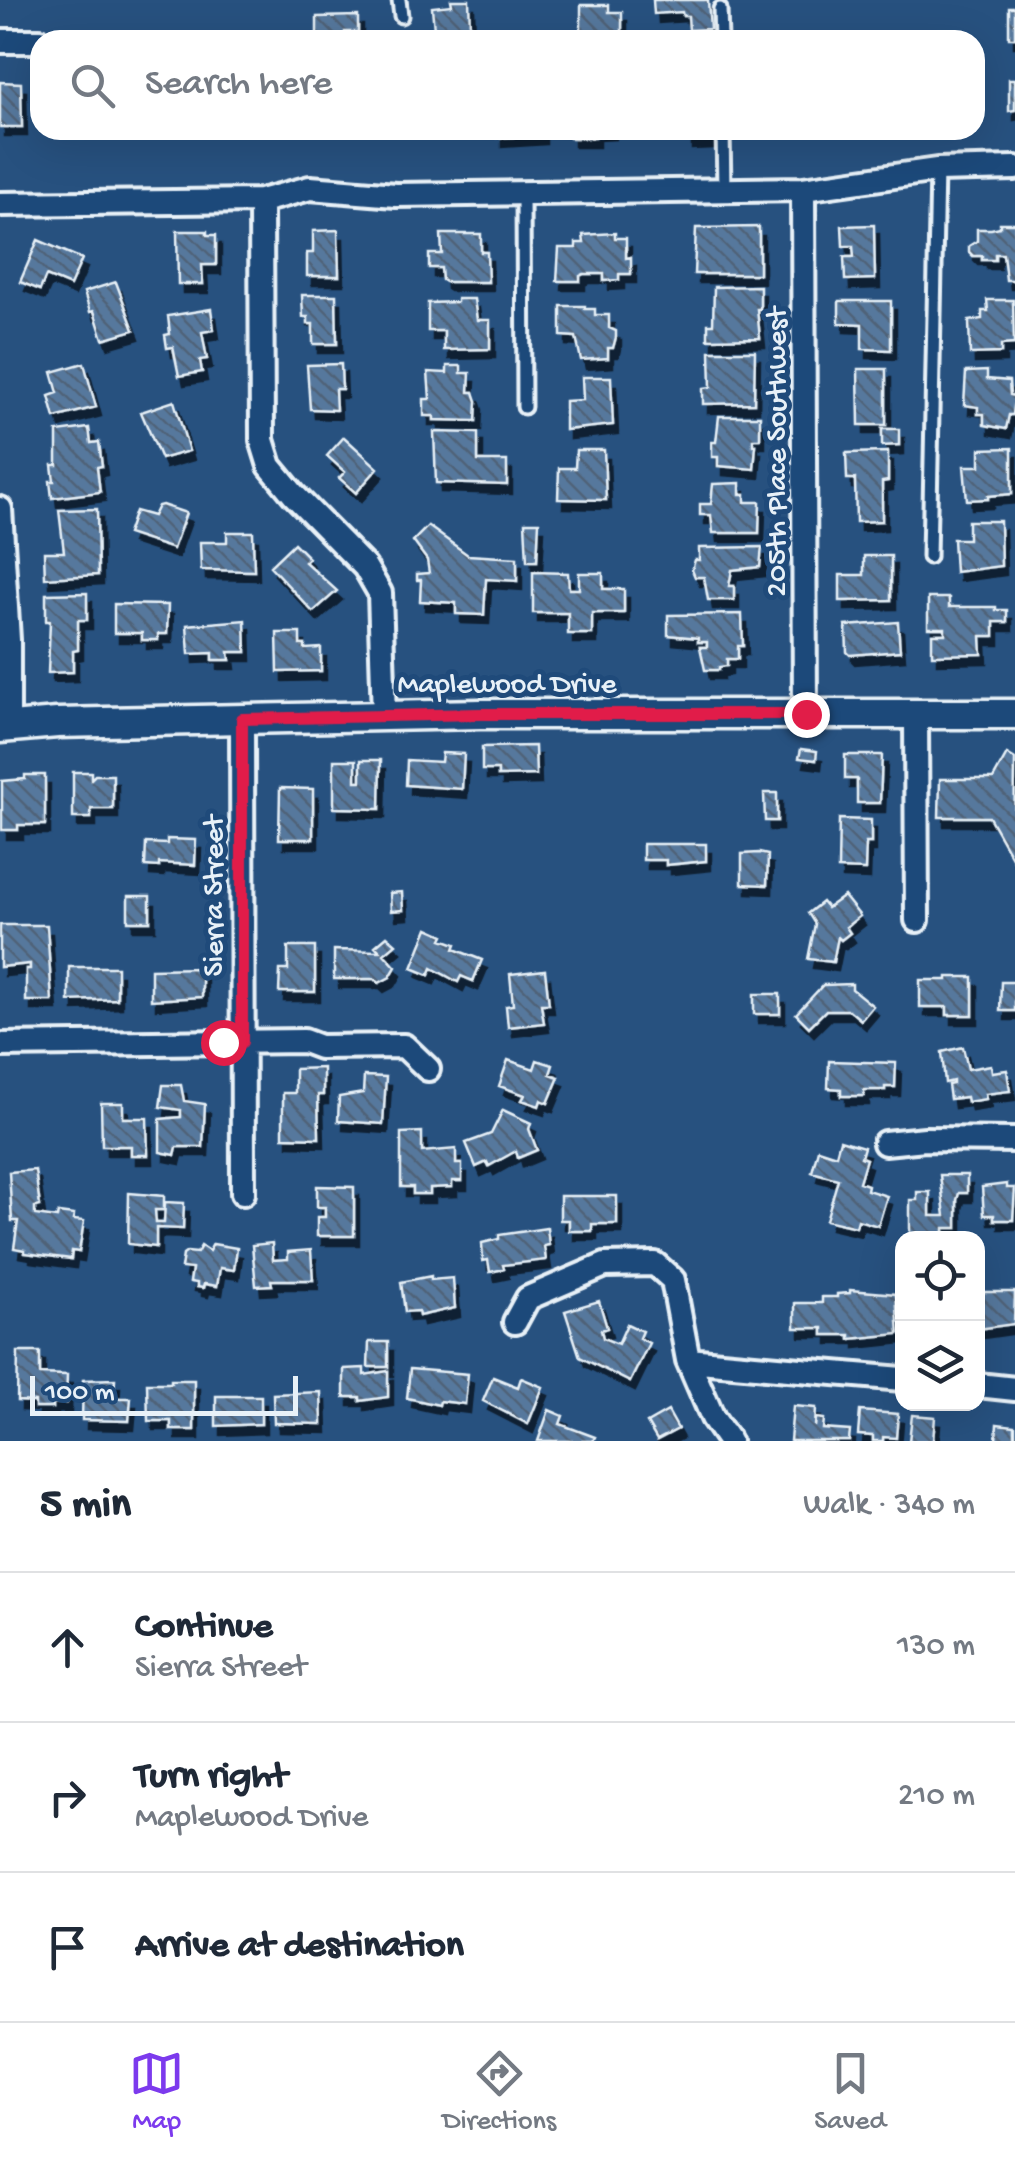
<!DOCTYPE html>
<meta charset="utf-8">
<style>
:root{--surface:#fff;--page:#f2f2f3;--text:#1f2937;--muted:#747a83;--line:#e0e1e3;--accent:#7c3aed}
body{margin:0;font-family:"Gochi Hand",sans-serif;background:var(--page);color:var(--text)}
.controls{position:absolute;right:30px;bottom:30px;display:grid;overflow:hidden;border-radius:20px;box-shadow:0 10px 40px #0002}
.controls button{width:90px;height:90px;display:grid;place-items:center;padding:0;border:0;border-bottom:2px solid var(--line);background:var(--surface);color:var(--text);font:50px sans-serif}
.scale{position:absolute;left:30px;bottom:25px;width:268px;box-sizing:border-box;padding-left:10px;border:5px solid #e8f1f8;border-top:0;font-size:28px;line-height:35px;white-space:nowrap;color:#e8f1f8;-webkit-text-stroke:8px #1f4a7a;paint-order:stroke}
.stop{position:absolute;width:30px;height:30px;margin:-22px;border:8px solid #e11d48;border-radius:50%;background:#fff}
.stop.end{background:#e11d48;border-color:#fff;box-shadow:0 2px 10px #0008}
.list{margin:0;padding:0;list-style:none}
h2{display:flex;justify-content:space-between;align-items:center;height:130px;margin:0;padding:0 40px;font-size:42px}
h2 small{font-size:32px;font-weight:400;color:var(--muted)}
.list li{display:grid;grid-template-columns:65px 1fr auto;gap:30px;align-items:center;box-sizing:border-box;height:150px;padding:0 40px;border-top:2px solid var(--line)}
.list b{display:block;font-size:38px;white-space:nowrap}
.list p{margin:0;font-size:32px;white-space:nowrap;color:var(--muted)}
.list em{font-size:32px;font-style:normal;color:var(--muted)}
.icon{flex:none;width:55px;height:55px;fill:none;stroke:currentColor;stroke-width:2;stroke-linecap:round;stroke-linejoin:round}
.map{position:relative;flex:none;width:1015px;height:1441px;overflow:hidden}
.search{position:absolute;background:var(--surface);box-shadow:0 10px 40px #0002;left:30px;right:30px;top:30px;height:110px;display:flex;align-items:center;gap:25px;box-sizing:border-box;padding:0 35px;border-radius:30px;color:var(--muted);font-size:38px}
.sheet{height:580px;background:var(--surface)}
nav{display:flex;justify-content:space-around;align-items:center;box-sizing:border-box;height:140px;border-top:2px solid var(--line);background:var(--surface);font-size:28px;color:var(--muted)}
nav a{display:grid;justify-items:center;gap:5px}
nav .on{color:var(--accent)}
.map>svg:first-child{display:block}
.building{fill:url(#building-back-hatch);stroke:#e8f1f8;stroke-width:2.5;filter:url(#shadow)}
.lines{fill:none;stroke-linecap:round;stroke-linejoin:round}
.service-casing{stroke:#e8f1f8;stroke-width:19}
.minor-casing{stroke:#e8f1f8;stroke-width:30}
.tertiary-casing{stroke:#e8f1f8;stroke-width:35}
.service{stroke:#1f4a7a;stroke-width:11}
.minor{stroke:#1f4a7a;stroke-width:22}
.tertiary{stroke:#1f4a7a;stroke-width:28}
.route{stroke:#e11d48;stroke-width:12}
.labels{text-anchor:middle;stroke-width:10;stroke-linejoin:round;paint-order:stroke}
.street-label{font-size:30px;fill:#e8f1f8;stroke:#1f4a7a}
</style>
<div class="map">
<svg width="1015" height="1441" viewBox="0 0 1015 1441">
<defs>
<pattern id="building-back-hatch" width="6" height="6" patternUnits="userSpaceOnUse" patternTransform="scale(2.5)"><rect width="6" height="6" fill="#57789d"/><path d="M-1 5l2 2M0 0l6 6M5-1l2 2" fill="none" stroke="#4f6278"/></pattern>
<filter id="shadow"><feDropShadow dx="5" dy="9" stdDeviation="0" flood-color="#0009"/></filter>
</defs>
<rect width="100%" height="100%" fill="#27517f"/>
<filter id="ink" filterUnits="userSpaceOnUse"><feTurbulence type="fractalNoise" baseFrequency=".01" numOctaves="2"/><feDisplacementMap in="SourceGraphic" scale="20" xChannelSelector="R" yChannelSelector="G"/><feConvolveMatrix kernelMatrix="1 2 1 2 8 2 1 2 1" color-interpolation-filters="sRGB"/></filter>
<g filter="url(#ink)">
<!-- building -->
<path class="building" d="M 451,0 L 469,0 L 470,28 L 434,30 L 432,7 L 452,5 Z
M 653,0 L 708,0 L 710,29 L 689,30 L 688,16 L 683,16 L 682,12 L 654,14 Z
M 581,5 L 609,5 L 609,12 L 622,12 L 622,33 L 609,33 L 609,38 L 581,35 Z
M 1009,7 L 1015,7 L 1015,38 L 1009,38 Z
M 358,16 L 358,32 L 345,32 L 345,40 L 317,40 L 317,17 Z
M 1009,79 L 1015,79 L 1015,110 L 1009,111 Z
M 0,82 L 21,83 L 22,127 L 0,127 Z
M 497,130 L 541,130 L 541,135 L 497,138 Z
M 570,130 L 612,130 L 594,131 L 594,138 L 570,138 Z
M 687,130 L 708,130 L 708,139 L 687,140 Z
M 1000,223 L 1015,223 L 1015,280 L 1006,280 L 1003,254 L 995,254 L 995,260 L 982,260 L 982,256 L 973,256 L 969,252 L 969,246 L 977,241 L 977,229 L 991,229 L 1000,227 Z
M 874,225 L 875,279 L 845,280 L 844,257 L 854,257 L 853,246 L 843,246 L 842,226 Z
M 759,227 L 759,274 L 694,274 L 696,228 Z
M 338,230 L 339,276 L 307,276 L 307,253 L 313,253 L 313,231 Z
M 177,231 L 207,231 L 207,235 L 216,235 L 216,265 L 202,265 L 203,284 L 178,284 Z
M 615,233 L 615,238 L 626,238 L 626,258 L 631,257 L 631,274 L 619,274 L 619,280 L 604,281 L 604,274 L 584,274 L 580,276 L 580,281 L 557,281 L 559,248 L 576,248 L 576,243 L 584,243 L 583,235 Z
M 441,234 L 481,234 L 481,252 L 487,252 L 488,282 L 445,282 L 442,280 L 441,268 L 429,268 L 429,254 L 442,254 Z
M 38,240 L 82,259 L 70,286 L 46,276 L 40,290 L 20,282 Z
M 116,282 L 134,330 L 103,339 L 94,311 L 90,312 L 84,292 Z
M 760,286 L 760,309 L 757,309 L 760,338 L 708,339 L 708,324 L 713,324 L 714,287 Z
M 302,295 L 336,295 L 337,344 L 313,344 L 313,324 L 308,324 L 308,317 L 303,317 Z
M 457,299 L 474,299 L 477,320 L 490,320 L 490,349 L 444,350 L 444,331 L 428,331 L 428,303 L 457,302 Z
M 987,300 L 1013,300 L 1014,344 L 1001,345 L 1001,353 L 970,354 L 969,321 L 982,319 L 982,311 L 988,311 Z
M 839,301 L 891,301 L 891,350 L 862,349 L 862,324 L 839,323 Z
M 561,306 L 585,306 L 585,309 L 595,309 L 595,315 L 609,315 L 609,328 L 616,331 L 616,337 L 613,348 L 608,348 L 608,358 L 581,360 L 576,337 L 561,336 Z
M 211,309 L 214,330 L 202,332 L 207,359 L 200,360 L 202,372 L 179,376 L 173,347 L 167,348 L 165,335 L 170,334 L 168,316 Z
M 710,351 L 755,351 L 754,403 L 703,404 L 703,388 L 711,387 Z
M 84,363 L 96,407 L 55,418 L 49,396 L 58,393 L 52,372 Z
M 341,364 L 342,389 L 335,389 L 336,410 L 310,409 L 307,365 Z
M 447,366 L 461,366 L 461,373 L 470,373 L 469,392 L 474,392 L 477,401 L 476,421 L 434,420 L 434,416 L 424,416 L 424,399 L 430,399 L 428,372 L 447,373 Z
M 858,369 L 886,369 L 886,425 L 859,425 Z
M 987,371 L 987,379 L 1009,381 L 1010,395 L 1015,396 L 1013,415 L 1009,415 L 1006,429 L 984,425 L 984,414 L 978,414 L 978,407 L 964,405 L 966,372 Z
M 582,377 L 611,377 L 613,425 L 565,430 L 565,401 L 583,400 Z
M 174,401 L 189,451 L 161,459 L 141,412 Z
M 719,416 L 760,416 L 760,439 L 753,439 L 753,445 L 756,445 L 754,469 L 718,466 L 718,457 L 712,457 L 712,442 L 716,442 Z
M 89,428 L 91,443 L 99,442 L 102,466 L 97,467 L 100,492 L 52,498 L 50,481 L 54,481 L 52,465 L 57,465 L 57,432 Z
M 882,429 L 899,429 L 899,445 L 882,446 Z
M 434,432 L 478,433 L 478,461 L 507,461 L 507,485 L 436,483 Z
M 344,437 L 378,468 L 356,493 L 339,478 L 345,472 L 327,456 Z
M 1012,448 L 1012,494 L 988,496 L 988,499 L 967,500 L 964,466 L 980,466 L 980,449 Z
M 576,450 L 604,450 L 606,500 L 558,499 L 559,468 L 575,468 Z
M 888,452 L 888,481 L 882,482 L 882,521 L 856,522 L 855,479 L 847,479 L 846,453 Z
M 740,483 L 740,494 L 745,494 L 745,502 L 760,502 L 759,533 L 713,533 L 711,515 L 700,515 L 700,504 L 711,504 L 713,484 Z
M 162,505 L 186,513 L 173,549 L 127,534 L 135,511 L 153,516 L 158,506 Z
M 97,509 L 98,575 L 45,578 L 44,552 L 64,552 L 59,510 Z
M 968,521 L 1000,521 L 1001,566 L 955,572 L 953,539 L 968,539 Z
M 525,522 L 539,522 L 537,561 L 527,561 Z
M 428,526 L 468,555 L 517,558 L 517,581 L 486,579 L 484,615 L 456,614 L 456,603 L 420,601 L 421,580 L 417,580 L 417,574 L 429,573 L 427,560 L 413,541 Z
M 227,532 L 253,532 L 254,571 L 201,570 L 200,542 L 227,542 Z
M 294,543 L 309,558 L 305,562 L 337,591 L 313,612 L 270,566 Z
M 762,547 L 760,567 L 732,570 L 729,586 L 734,586 L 734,600 L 708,600 L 704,577 L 695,577 L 692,570 L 695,560 L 699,560 L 699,548 Z
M 864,556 L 891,556 L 891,600 L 840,601 L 840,575 L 864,575 Z
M 533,572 L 568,573 L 569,589 L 579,589 L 579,573 L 603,573 L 603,589 L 624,589 L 624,613 L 592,613 L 592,634 L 568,634 L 568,613 L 533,613 Z
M 87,593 L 87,620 L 78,620 L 78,650 L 73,651 L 73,672 L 48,673 L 50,621 L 46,621 L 46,594 Z
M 928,598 L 949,598 L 949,607 L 996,607 L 996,610 L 1007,610 L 1007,622 L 994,622 L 994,636 L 981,636 L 982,654 L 932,655 L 932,634 L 945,634 L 945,628 L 928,628 Z
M 114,604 L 168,605 L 167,634 L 158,634 L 158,640 L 142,640 L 142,633 L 114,633 Z
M 742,614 L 743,646 L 738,646 L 738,659 L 727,659 L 727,666 L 719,667 L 719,670 L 705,670 L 700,647 L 707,647 L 707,642 L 698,642 L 698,638 L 668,635 L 668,615 Z
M 245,620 L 246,652 L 229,652 L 230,660 L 213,660 L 213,653 L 189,654 L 187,625 Z
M 898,622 L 900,651 L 850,655 L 847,652 L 846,626 Z
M 277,633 L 300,633 L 300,645 L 305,645 L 305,649 L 321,648 L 321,671 L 278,672 Z
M 535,746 L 536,775 L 498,776 L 498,770 L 482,770 L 482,747 Z
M 801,749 L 817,751 L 816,760 L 799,758 Z
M 442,753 L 464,754 L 462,789 L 406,785 L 407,760 L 441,762 Z
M 1007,754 L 1015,759 L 1014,861 L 989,817 L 939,817 L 940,779 L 993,779 Z
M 845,755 L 882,755 L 880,803 L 857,803 L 857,779 L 845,779 Z
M 334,760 L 356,760 L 356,781 L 361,781 L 361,760 L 381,760 L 380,809 L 334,808 Z
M 73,772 L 91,772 L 91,779 L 95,775 L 113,775 L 113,809 L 91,809 L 91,818 L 73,818 Z
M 25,775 L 45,775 L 45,825 L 18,825 L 18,830 L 2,830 L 2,781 L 25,779 Z
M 280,788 L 313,789 L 313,839 L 279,839 Z
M 764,793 L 777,793 L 777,821 L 765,821 Z
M 839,819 L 871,820 L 871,843 L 866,843 L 865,870 L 838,869 Z
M 167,839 L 196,840 L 195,865 L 159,863 L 159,867 L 145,866 L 146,843 L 167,844 Z
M 643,844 L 706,844 L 706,861 L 666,865 L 666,860 L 643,860 Z
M 759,853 L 768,855 L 767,885 L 742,884 L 742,854 Z
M 402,892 L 403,910 L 391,911 L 390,893 Z
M 128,896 L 150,896 L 150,921 L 128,921 Z
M 844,896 L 860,916 L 846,927 L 850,933 L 841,940 L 838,937 L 833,962 L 808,959 L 815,924 L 808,913 L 822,902 L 827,908 Z
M 0,925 L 47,925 L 52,1001 L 26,1001 L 26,969 L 30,969 L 30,964 L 0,967 Z
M 428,928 L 444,935 L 442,939 L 456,944 L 454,949 L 482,960 L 473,981 L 461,976 L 458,982 L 432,968 L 429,975 L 412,968 Z
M 387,936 L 396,944 L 384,954 L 396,967 L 390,977 L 379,983 L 375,979 L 334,979 L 334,950 L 380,951 L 375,946 Z
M 288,947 L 315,947 L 315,992 L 279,992 L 280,970 L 288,970 Z
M 69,967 L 117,967 L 117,999 L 69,1001 Z
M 202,968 L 202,997 L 151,1000 L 151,969 Z
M 545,970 L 549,1004 L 541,1004 L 544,1023 L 508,1027 L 506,1006 L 513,1005 L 510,974 Z
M 947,977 L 973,977 L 973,1015 L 947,1015 L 947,1007 L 920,1007 L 920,980 L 947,980 Z
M 1001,982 L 1015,982 L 1015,1011 L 1000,1011 Z
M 852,984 L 852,989 L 873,1006 L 861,1020 L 849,1010 L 826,1010 L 809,1027 L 796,1014 L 823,985 Z
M 754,994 L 780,994 L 780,1014 L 754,1014 Z
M 963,1047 L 968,1069 L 991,1065 L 992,1072 L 1007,1070 L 1010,1091 L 985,1094 L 986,1099 L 967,1102 L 966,1097 L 950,1099 L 948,1085 L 953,1084 L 953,1081 L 945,1083 L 942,1052 Z
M 508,1060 L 534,1069 L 537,1060 L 553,1065 L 550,1074 L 559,1077 L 548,1103 L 541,1100 L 539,1106 L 522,1100 L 525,1095 L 499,1086 Z
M 829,1061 L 896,1063 L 895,1087 L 885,1087 L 885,1090 L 864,1090 L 864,1096 L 841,1096 L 841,1089 L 828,1088 Z
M 323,1068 L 323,1095 L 318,1095 L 319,1138 L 283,1137 L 283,1093 L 295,1093 L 295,1069 Z
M 364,1076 L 386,1077 L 383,1124 L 338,1121 L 339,1097 L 363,1093 Z
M 163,1085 L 181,1085 L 184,1101 L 205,1104 L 203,1147 L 177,1147 L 175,1155 L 160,1152 L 160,1119 L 181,1117 L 181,1110 L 160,1107 Z
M 101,1103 L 123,1103 L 123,1118 L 147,1118 L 148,1155 L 131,1155 L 131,1146 L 102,1146 Z
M 503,1110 L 531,1123 L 529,1129 L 537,1150 L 518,1158 L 516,1151 L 489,1166 L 487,1162 L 476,1167 L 466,1143 L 491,1134 Z
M 422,1132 L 422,1152 L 456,1149 L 456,1164 L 462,1164 L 462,1181 L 452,1181 L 452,1187 L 430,1188 L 430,1194 L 413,1194 L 413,1187 L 401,1187 L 401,1133 Z
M 840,1140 L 864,1147 L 861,1157 L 866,1159 L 859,1182 L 868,1185 L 867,1190 L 887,1196 L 878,1226 L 858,1220 L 856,1227 L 826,1220 L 838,1179 L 812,1172 L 818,1149 L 836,1155 Z
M 35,1170 L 40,1206 L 35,1207 L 35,1215 L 57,1218 L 58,1213 L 74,1215 L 73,1220 L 84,1221 L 79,1252 L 72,1251 L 71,1259 L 25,1253 L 25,1250 L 14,1248 L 18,1221 L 12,1221 L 9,1172 Z
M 940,1175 L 967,1175 L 967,1193 L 959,1193 L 957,1200 L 957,1228 L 944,1228 L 944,1237 L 910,1237 L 910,1200 L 917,1200 L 917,1192 L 930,1192 L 930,1216 L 945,1216 Z
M 1007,1184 L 1007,1188 L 1015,1188 L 1013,1220 L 994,1220 L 994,1215 L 984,1215 L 982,1187 Z
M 317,1186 L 354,1187 L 354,1236 L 317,1236 L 317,1217 L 325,1217 L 325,1207 L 317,1207 Z
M 129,1193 L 164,1196 L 164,1210 L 155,1210 L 156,1223 L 164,1223 L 165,1202 L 184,1203 L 183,1229 L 156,1228 L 156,1247 L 128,1244 Z
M 560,1196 L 617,1196 L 617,1224 L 592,1224 L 592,1231 L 569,1231 L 569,1220 L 560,1220 Z
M 547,1228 L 549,1245 L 544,1246 L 546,1260 L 503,1265 L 504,1269 L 490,1272 L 488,1260 L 483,1261 L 482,1243 L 499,1239 L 499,1235 Z
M 272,1243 L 273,1260 L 288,1259 L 288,1252 L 311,1250 L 313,1280 L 271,1280 L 272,1285 L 256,1286 L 252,1245 Z
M 213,1244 L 237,1248 L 234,1270 L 220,1268 L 217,1286 L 204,1284 L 203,1288 L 197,1287 L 197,1283 L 190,1282 L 192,1269 L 181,1268 L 183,1255 L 187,1252 L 197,1253 L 201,1246 L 209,1251 Z
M 431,1276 L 431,1280 L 453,1278 L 455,1308 L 419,1316 L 418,1311 L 405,1312 L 401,1282 Z
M 850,1290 L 896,1294 L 899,1334 L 850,1339 L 850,1335 L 823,1335 L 823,1328 L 795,1328 L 795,1303 L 822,1303 L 822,1297 L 837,1297 L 837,1294 L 850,1293 Z
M 978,1292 L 1015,1292 L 1014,1324 L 978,1329 Z
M 599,1301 L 607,1328 L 601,1330 L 603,1338 L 618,1344 L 627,1324 L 642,1331 L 639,1338 L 649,1343 L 630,1382 L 580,1357 L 565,1311 Z
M 369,1342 L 388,1342 L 388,1367 L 368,1367 Z
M 18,1352 L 40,1352 L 40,1374 L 67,1375 L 66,1403 L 53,1403 L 53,1408 L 35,1408 L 35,1402 L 17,1401 Z
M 364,1368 L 364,1375 L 388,1371 L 388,1397 L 360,1401 L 360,1397 L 344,1397 L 344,1369 Z
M 410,1369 L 468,1374 L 465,1404 L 440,1401 L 439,1405 L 407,1398 Z
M 493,1377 L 518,1387 L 521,1378 L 543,1387 L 528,1424 L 483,1401 Z
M 115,1379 L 114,1398 L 131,1398 L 129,1421 L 82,1420 L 83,1380 Z
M 171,1380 L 194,1380 L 194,1430 L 171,1430 L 171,1421 L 148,1421 L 147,1383 L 171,1383 Z
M 321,1392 L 322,1424 L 274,1423 L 273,1394 Z
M 216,1396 L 261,1396 L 261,1424 L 216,1426 Z
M 793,1406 L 816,1408 L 815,1427 L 816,1418 L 824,1419 L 823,1429 L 850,1431 L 849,1441 L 790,1441 Z
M 549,1410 L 563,1416 L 560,1424 L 595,1437 L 593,1441 L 538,1441 Z
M 668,1411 L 678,1429 L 657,1440 L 647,1423 Z
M 860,1411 L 898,1414 L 896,1438 L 883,1437 L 883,1441 L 873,1441 L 873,1436 L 858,1435 Z
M 912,1415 L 935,1417 L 933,1441 L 909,1441 Z
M 997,1424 L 1015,1426 L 1015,1441 L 996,1441 Z"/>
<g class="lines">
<defs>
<path id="service" d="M 399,0 L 401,16
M 720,9 L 721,40
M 723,130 L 724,190
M 523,193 L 524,407
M 929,557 L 937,170"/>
<path id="minor" d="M 0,41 L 40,41
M 803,189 L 805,714
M 261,201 L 262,440 L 270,466 L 294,495 L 365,567 L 380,593 L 384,716
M 0,204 L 261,201 L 310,188 L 396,195 L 803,189 L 937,170 L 1015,168
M 0,509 L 8,640 L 8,727
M 916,714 L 917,920
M 242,719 L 243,1193
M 0,1045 L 304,1041 L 320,1047 L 404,1046 L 428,1069
M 885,1143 L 925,1139 L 1015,1140
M 515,1322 L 528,1298 L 605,1265 L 655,1264 L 673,1280 L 688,1360 L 713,1418 L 729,1441
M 688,1360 L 902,1379
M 978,1385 L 1015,1389"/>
<path id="tertiary" d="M 0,728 L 57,723 L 480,714 L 1015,714"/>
</defs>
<!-- service casing -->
<use href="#service" class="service-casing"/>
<!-- minor casing -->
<use href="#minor" class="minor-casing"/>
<!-- tertiary casing -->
<use href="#tertiary" class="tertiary-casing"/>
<!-- service -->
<use href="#service" class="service"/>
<!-- minor -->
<use href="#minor" class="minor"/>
<!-- tertiary -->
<use href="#tertiary" class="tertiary"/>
</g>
</g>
<g class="lines" filter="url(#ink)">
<!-- route -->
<path class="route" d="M 223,1042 L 242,1042 L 242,719 L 480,714 L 806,714"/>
</g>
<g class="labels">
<!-- street labels -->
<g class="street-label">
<text transform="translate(775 452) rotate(-90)" y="10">205th Place Southwest</text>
<text x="507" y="692">Maplewood Drive</text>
<text transform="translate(212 896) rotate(-90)" y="10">Sierra Street</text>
</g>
</g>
</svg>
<div class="controls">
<button><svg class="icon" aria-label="locate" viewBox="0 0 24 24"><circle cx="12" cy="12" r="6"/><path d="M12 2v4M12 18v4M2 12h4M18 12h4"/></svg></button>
<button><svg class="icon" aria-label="layers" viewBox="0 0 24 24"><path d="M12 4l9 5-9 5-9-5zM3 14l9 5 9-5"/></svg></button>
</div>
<div class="scale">100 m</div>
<div class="stop" style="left:223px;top:1042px"></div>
<div class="stop end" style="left:806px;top:714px"></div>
<div class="search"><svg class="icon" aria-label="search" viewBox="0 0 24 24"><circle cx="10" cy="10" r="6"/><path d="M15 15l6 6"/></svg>Search here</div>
</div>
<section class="sheet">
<h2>5 min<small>Walk · 340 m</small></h2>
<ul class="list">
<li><svg class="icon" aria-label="ahead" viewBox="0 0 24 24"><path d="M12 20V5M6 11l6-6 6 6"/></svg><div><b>Continue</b><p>Sierra Street</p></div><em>130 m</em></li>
<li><svg class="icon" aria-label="right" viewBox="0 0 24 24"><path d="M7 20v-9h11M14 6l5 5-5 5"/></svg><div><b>Turn right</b><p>Maplewood Drive</p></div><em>210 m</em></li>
<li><svg class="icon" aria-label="arrive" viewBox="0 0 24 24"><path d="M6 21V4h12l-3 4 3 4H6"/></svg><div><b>Arrive at destination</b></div></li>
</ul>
</section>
<nav>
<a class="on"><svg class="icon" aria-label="map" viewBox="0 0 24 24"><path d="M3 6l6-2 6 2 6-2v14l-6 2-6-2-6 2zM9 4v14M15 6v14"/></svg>Map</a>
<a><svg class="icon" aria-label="directions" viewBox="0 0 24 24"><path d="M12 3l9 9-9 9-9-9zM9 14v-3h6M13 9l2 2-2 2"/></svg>Directions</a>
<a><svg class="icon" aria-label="saved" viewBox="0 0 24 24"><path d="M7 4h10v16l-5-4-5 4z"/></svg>Saved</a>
</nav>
